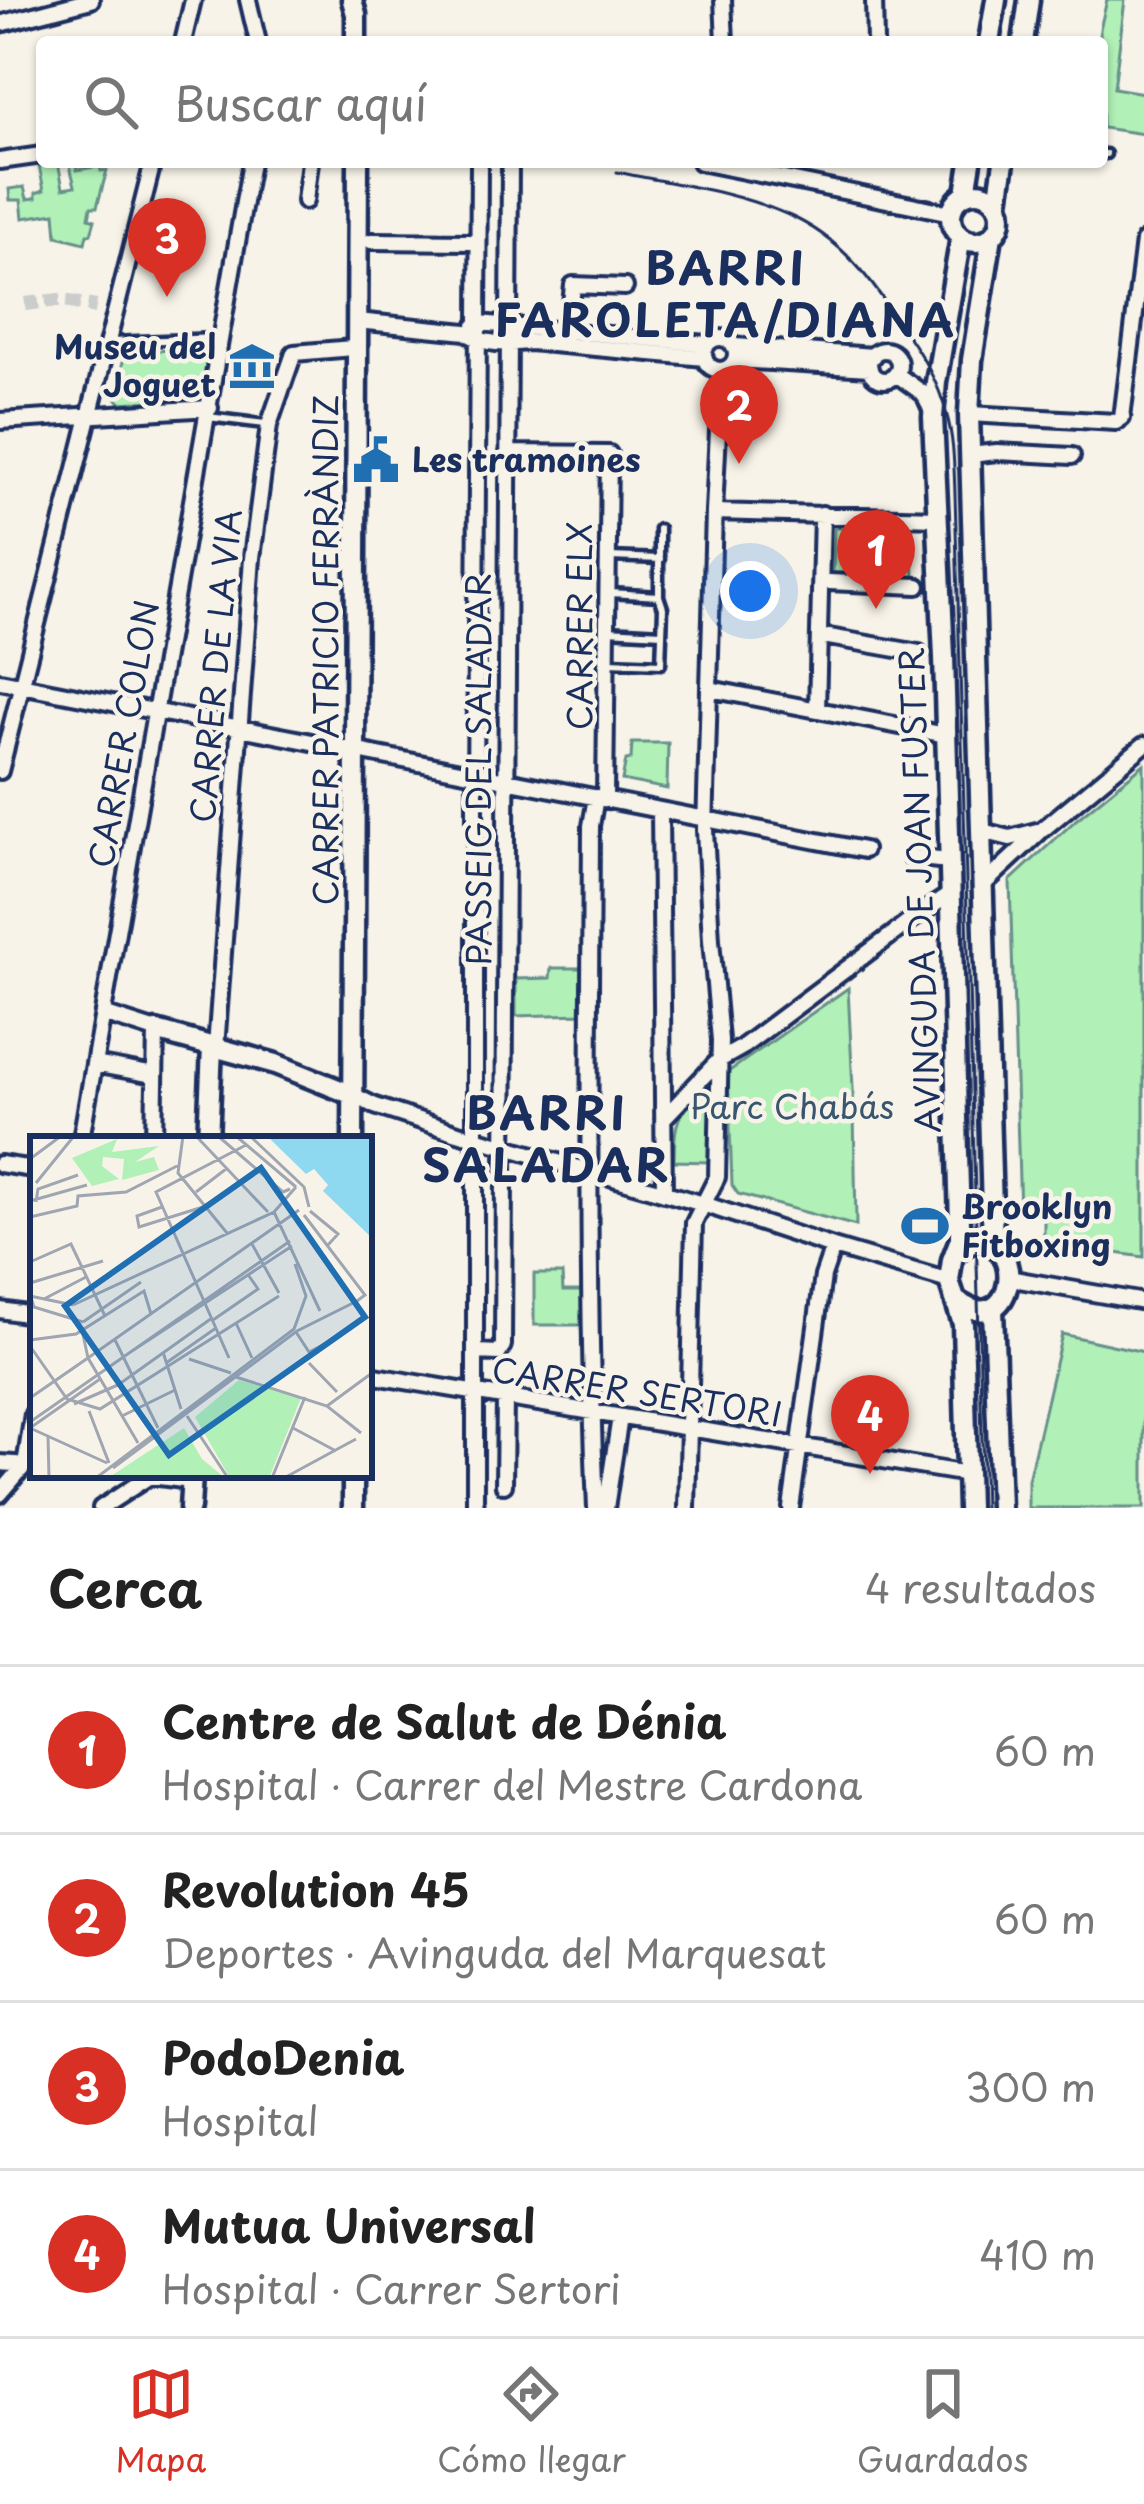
<!DOCTYPE html>
<html lang="es">
<meta charset="utf-8">
<style>
:root{--surface:#fff;--page:#f2f2f2;--text:#222;--muted:#767676;--line:#e0e0e0;--accent:#d93025}
body{margin:0;font-family:"Playpen Sans",sans-serif;background:var(--page);color:var(--text)}
.you{position:absolute;left:750px;top:591px;width:42px;height:42px;margin:-30px;border:9px solid #fff;border-radius:50%;background:#1a73e8;box-shadow:0 0 0 18px #1a73e833}
.badge{display:grid;place-items:center;width:78px;height:78px;border-radius:50%;background:var(--accent);color:#fff;font-size:39px;font-weight:700}
.pin{position:absolute;translate:-50% -99px;filter:drop-shadow(0 3px 6px #0008)}
.pin::after{content:'';position:absolute;top:63px;width:42px;height:36px;background:inherit;clip-path:polygon(0 0,100% 0,50% 100%)}
.list{margin:0;padding:0;list-style:none}
h2{display:flex;justify-content:space-between;align-items:center;height:156px;margin:0;padding:0 48px;font-size:51px}
h2 small{font-size:39px;font-weight:400;color:var(--muted)}
.list li{display:grid;grid-template-columns:78px 1fr auto;gap:36px;align-items:center;box-sizing:border-box;height:168px;padding:0 48px;border-top:3px solid var(--line)}
.list b{display:block;font-size:45px;white-space:nowrap}
.list p{margin:0;font-size:39px;white-space:nowrap;color:var(--muted)}
.list em{font-size:39px;font-style:normal;color:var(--muted)}
.icon{flex:none;width:66px;height:66px;fill:none;stroke:currentColor;stroke-width:2;stroke-linecap:round;stroke-linejoin:round}
.map{position:relative;flex:none;width:1144px;height:1508px;overflow:hidden}
.search{position:absolute;background:var(--surface);box-shadow:0 3px 9px #0004;left:36px;right:36px;top:36px;height:132px;display:flex;align-items:center;gap:30px;box-sizing:border-box;padding:0 42px;border-radius:12px;color:var(--muted);font-size:45px}
.sheet{height:828px;background:var(--surface)}
nav{display:flex;justify-content:space-around;align-items:center;box-sizing:border-box;height:168px;border-top:3px solid var(--line);background:var(--surface);font-size:33px;color:var(--muted)}
nav a{display:grid;justify-items:center;gap:6px}
nav .on{color:var(--accent)}
.map>svg:first-child{display:block}
.green{fill:#b1f0b7;stroke:#66908a;stroke-width:3}
.lines{fill:none;stroke-linecap:round;stroke-linejoin:round}
.street-tunnel{stroke:#cbcccc;stroke-width:14;stroke-dasharray:14 7;stroke-linecap:butt}
.lane-casing{stroke:#1b2f5e;stroke-width:15}
.street-casing{stroke:#1b2f5e;stroke-width:22}
.secondary-casing{stroke:#1b2f5e;stroke-width:27}
.lane{stroke:#f7f3e8;stroke-width:6}
.street{stroke:#f7f3e8;stroke-width:14}
.secondary{stroke:#f7f3e8;stroke-width:18}
.tram{stroke:#1b2f5e;stroke-width:3}
.labels{text-anchor:middle;stroke-width:9;stroke-linejoin:round;paint-order:stroke}
.poi-label{font-size:33px;font-weight:bold;fill:#1b2f5e;stroke:#f7f3e8;text-anchor:start}
.street-label{font-size:33px;fill:#1b2f5e;stroke:#f7f3e8}
.park-label{font-size:33px;fill:#395670;stroke:#f7f3e8}
.district-label{font-size:45px;font-weight:bold;letter-spacing:3px;fill:#1b2f5e;stroke:#f7f3e8}
.inset-river{fill:none;stroke:#8fd9f0;stroke-width:6}
.inset-road{fill:none;stroke:#9fa5b1;stroke-width:3}
.view{fill:#1f6fb2;fill-opacity:0.15;stroke:#1f6fb2;stroke-width:6}
.inset-edge{fill:none;stroke:#1b2f5e;stroke-width:6}
</style>
<div class="map">
<svg width="1144" height="1508" viewBox="0 0 1144 1508">
<rect width="100%" height="100%" fill="#f7f3e8"/>
<filter id="ink" filterUnits="userSpaceOnUse"><feTurbulence type="fractalNoise" baseFrequency=".00833" numOctaves="2"/><feDisplacementMap in="SourceGraphic" scale="24" xChannelSelector="R" yChannelSelector="G"/><feConvolveMatrix kernelMatrix="1 2 1 2 8 2 1 2 1" color-interpolation-filters="sRGB"/></filter>
<g filter="url(#ink)">
<!-- green -->
<path class="green" d="M 1107,0 L 1125,0 L 1114,88 L 1144,93 L 1144,134 L 1102,128 L 1100,29 Z
M 58,162 L 63,188 L 75,186 L 69,162 L 75,162 L 77,170 L 100,166 L 101,171 L 107,170 L 97,207 L 91,207 L 89,218 L 95,220 L 91,234 L 87,234 L 85,243 L 57,236 L 55,213 L 23,218 L 21,200 L 10,200 L 9,189 L 24,187 L 27,199 L 36,198 L 36,193 L 44,190 L 39,166 Z
M 200,348 L 208,357 L 201,398 L 120,403 L 115,396 L 125,353 Z
M 834,528 L 903,531 L 913,543 L 914,578 L 833,576 Z
M 632,743 L 668,743 L 667,789 L 622,780 L 626,760 L 631,759 Z
M 1144,764 L 1144,1257 L 1044,1243 L 1044,1215 L 1020,1214 L 1010,881 L 1077,819 Z
M 551,968 L 584,968 L 584,1014 L 516,1016 L 516,979 L 550,978 Z
M 848,988 L 854,1109 L 856,1226 L 738,1194 L 732,1185 L 728,1072 Z
M 712,1088 L 709,1162 L 674,1161 C 675,1118 675,1114 712,1088 Z
M 534,1274 L 562,1274 L 563,1291 L 584,1291 L 584,1325 L 534,1325 Z
M 1062,1334 L 1144,1352 L 1144,1508 L 1028,1508 L 1028,1480 Z"/>
<g class="lines">
<!-- street-tunnel -->
<path class="street-tunnel" d="M 25,304 L 59,300 L 96,307"/>
<defs>
<path id="lane" d="M 1102,154 L 1106,154
M 111,342 L 218,338
M 208,417 L 265,424
M 610,557 L 660,559
M 610,593 L 659,596
M 607,630 L 662,633
M 609,662 L 661,664 L 663,608 L 659,596 L 659,529"/>
<path id="street" d="M 248,0 L 258,42
M 723,0 L 725,42
M 874,0 L 875,42
M 0,24 L 91,0
M 183,42 L 193,0
M 0,161 L 42,155
M 700,162 L 951,213
M 305,201 L 310,162
M 371,241 L 470,242
M 357,321 L 466,332 C 485,346 507,344 530,342 L 705,358
M 475,326 L 479,323 L 707,344
M 568,333 L 573,285 L 625,287
M704 354a16 16 0 1 1 32 0a16 16 0 1 1-32 0Z
M 735,346 L 873,356
M869 365a15 15 0 1 1 30 0a15 15 0 1 1-30 0Z
M 735,360 L 870,368
M 896,374 L 924,394 L 932,412
M 969,414 L 1116,422 L 1122,418 L 1144,241
M 0,421 L 210,408
M 508,453 L 609,454 L 605,798
M 970,455 L 997,452 L 1072,456
M 714,512 L 938,518
M 829,582 L 918,586
M 829,637 L 919,653
M 0,681 L 864,850
M 710,689 L 946,735
M 817,710 L 822,514
M 0,771 L 153,162
M 660,811 L 664,1193
M 982,831 L 1010,838 L 1037,831
M 911,857 L 948,861
M 982,886 L 1042,830 L 1144,745
M 103,1014 L 156,1031 L 154,1139
M 216,1048 L 252,558 L 269,425 L 294,353 L 353,348
M 94,1064 L 154,1075
M 353,1095 L 375,1106 L 458,1133 L 703,1204 L 833,1247 L 949,1281
M 663,1119 L 718,1061 L 741,1048 L 913,919 L 949,895
M 81,1139 L 251,162
M 0,1164 L 33,1169
M 1008,1278 L 1144,1302
M 0,1310 L 33,1315
M 476,1352 L 499,1353 L 503,1345 L 510,162
M 369,1375 L 967,1474
M 0,1463 L 28,1465
M 143,1475 L 191,1481
M 504,1485 L 505,1398
M 0,1494 L 25,1465 L 33,1414
M 101,1508 L 150,1476
M 475,1508 L 475,798 L 479,162
M 596,1508 C 586,1281 590,1053 591,826 L 596,797
M 606,1508 L 620,1417
M 687,1508 L 694,1223 L 717,1177 L 720,1040 L 711,940 L 705,830 L 714,512 L 721,370
M 791,1508 L 823,1276 L 833,1247"/>
<path id="secondary" d="M 352,0 L 356,14 L 356,42
M 989,42 L 996,0
M 1023,42 L 1029,0
M951 217a25 25 0 1 1 50 0a25 25 0 1 1-50 0Z
M 966,193 L 971,162
M 998,202 L 1004,162
M 992,236 L 972,360 L 969,414 L 993,1245
M 961,237 L 936,382 L 933,417 L 944,657 L 960,1224 L 960,1239 L 952,1260 L 949,1281 L 963,1324 L 968,1508
M 156,1031 L 276,1064 L 353,1095
M 208,1139 L 212,1047
M 353,1139 L 358,162
M 954,1255 C 964,1244 974,1239 989,1244 C 1025,1256 1009,1338 957,1301
M 993,1309 L 1000,1508
M 190,1508 L 192,1475
M 353,1508 L 353,1475"/>
</defs>
<!-- lane casing -->
<use href="#lane" class="lane-casing"/>
<!-- street casing -->
<use href="#street" class="street-casing"/>
<!-- secondary casing -->
<use href="#secondary" class="secondary-casing"/>
<!-- lane -->
<use href="#lane" class="lane"/>
<!-- street -->
<use href="#street" class="street"/>
<!-- secondary -->
<use href="#secondary" class="secondary"/>
<!-- tram -->
<path class="tram" d="M 617,172 C 674,184 735,191 788,215 C 842,238 873,282 904,330 C 922,356 938,381 946,412 C 954,439 954,467 955,494 L 984,1508"/>
</g>
</g>
<!-- icons -->
<defs>
<symbol id="museum-bare" viewBox="-9 -9 18 18"><path d="M0-6L6-3V-2H-6V-3ZM-5-1h2V3h-2ZM-1-1h2V3h-2ZM3-1h2V3H3ZM-6 4H6V6H-6Z" fill="#1f6fb2" stroke="#f7f3e8" stroke-width="2.5" paint-order="stroke"/></symbol>
<symbol id="civic-bare" viewBox="-9 -9 18 18"><path d="M-.6-6.5H3V-4.5H.6V-3L4-1V1h2V6H-6V1h2V-1L-.6-3ZM-1.2 2.5V6h2.4V2.5Z" fill="#1f6fb2" stroke="#f7f3e8" stroke-width="2.5" paint-order="stroke"/></symbol>
<symbol id="stadium-bare" viewBox="-9 -9 18 18"><path d="M0-5a6.5 5 0 1 0 0 10a6.5 5 0 1 0 0-10ZM-3.5-1.8h7v3.6h-7Z" fill="#1f6fb2" stroke="#f7f3e8" stroke-width="2.5" paint-order="stroke"/></symbol>
</defs>
<g fill-rule="evenodd">
<use href="#museum-bare" x="219" y="333" width="66" height="66"/>
<use href="#civic-bare" x="343" y="427" width="66" height="66"/>
<use href="#stadium-bare" x="892" y="1193" width="66" height="66"/>
</g>
<g class="labels">
<!-- poi labels -->
<g class="poi-label">
<text x="216" y="359" text-anchor="end">Museu del<tspan x="216" dy="38">Joguet</tspan></text>
<text x="412" y="472">Les tramoines</text>
<text x="961" y="1219">Brooklyn<tspan x="961" dy="38">Fitboxing</tspan></text>
</g>
<!-- street labels -->
<g class="street-label">
<text transform="translate(580 626) rotate(-90)" y="12">CARRER ELX</text>
<text transform="translate(326 650) rotate(-90)" y="12">CARRER PATRICIO FERRÀNDIZ</text>
<text transform="translate(216 666) rotate(-85)" y="12">CARRER DE LA VIA</text>
<text transform="translate(124 734) rotate(-80)" y="12">CARRER COLON</text>
<text transform="translate(479 769) rotate(-90)" y="12">PASSEIG DEL SALADAR</text>
<text transform="translate(920 890) rotate(-92)" y="12">AVINGUDA DE JOAN FUSTER</text>
<text transform="translate(637 1392) rotate(9)" y="12">CARRER SERTORI</text>
</g>
<!-- park labels -->
<g class="park-label">
<text x="792" y="1119">Parc Chabás</text>
</g>
<!-- district labels -->
<g class="district-label">
<text x="726" y="285">BARRI<tspan x="726" dy="52">FAROLETA/DIANA</tspan></text>
<text x="547" y="1130">BARRI<tspan x="547" dy="52">SALADAR</tspan></text>
</g>
</g>
<!-- overview -->
<g transform="translate(30 1136)">
<rect width="342" height="342" fill="#f7f3e8"/>
<path d="M 87,3 L 82,16 L 129,10 L 105,26 L 124,21 L 129,34 L 92,44 L 94,23 L 73,21 L 72,30 L 89,43 L 62,50 L 42,22 ZM 209,244 L 271,262 L 239,342 L 200,342 L 165,281 ZM 154,292 L 172,323 L 195,342 L 78,342 Z" fill="#b1f0b7"/>
<path d="M 237,0 L 342,0 L 342,102 L 293,55 L 298,49 L 284,33 L 276,38 Z" fill="#8fd9f0"/>
<path class="inset-river" d="M 286,31 L 318,11 L 342,26"/>
<path class="inset-road" d="M 153,0 L 148,37 L 197,97M 166,0 L 238,76M 188,0 L 253,56 L 260,53M 206,0 L 266,51M 220,0 L 274,51 L 279,71M 0,23 L 31,0M 6,47 L 44,0M 166,56 L 196,33M 0,65 L 57,49M 6,66 L 8,53 L 48,39M 132,71 L 107,80 L 109,91 L 176,70M 280,75 L 308,98 L 298,109M 244,76 L 290,175M 274,79 L 335,159 L 327,165M 0,81 L 47,70 L 48,60 L 96,56 L 149,29M 222,108 L 249,157M 0,126 L 41,108 L 75,180M 0,147 L 73,125M 0,158 L 4,171 L 53,186M 0,160 L 43,169M 14,163 L 56,141M 43,169 L 244,76 L 266,51M 183,184 L 228,153 L 219,140M 53,186 L 111,146M 206,187 L 222,222M 52,194 L 58,222 L 269,74M 266,196 L 279,216 L 308,201M 0,204 L 46,198 L 114,155 L 121,178M 85,204 L 128,292M 0,210 L 37,263 L 70,273 L 249,160M 133,216 L 151,273M 99,217 L 262,110M 199,222 L 126,56 L 216,9M 159,223 L 201,237M 136,227 L 186,192M 279,227 L 307,256M 206,241 L 297,270 L 331,297M 88,249 L 182,182M 0,262 L 58,222 L 108,307M 44,268 L 90,248M 297,270 L 342,237M 59,275 L 79,327M 92,280 L 145,254M 157,280 L 198,342M 0,286 L 260,105M 0,292 L 70,243M 0,292 L 77,327M 263,292 L 306,315M 18,300 L 19,342M 83,332 L 267,195 L 327,165M 66,342 L 264,193 L 276,160 L 265,128M 242,342 L 275,261M 254,342 L 326,303"/>
<path class="view" d="M 231,32 L 335,181 L 139,319 L 35,170 Z"/>
<rect width="342" height="342" class="inset-edge"/>
</g>
</svg>
<div class="you"></div>
<div class="pin badge" style="left:876px;top:609px">1</div>
<div class="pin badge" style="left:739px;top:464px">2</div>
<div class="pin badge" style="left:167px;top:297px">3</div>
<div class="pin badge" style="left:870px;top:1474px">4</div>
<div class="search"><svg class="icon" aria-label="search" viewBox="0 0 24 24"><circle cx="10" cy="10" r="6"/><path d="M15 15l6 6"/></svg>Buscar aquí</div>
</div>
<section class="sheet">
<h2>Cerca<small>4 resultados</small></h2>
<ul class="list">
<li><span class="badge">1</span><div><b>Centre de Salut de Dénia</b><p>Hospital · Carrer del Mestre Cardona</p></div><em>60 m</em></li>
<li><span class="badge">2</span><div><b>Revolution 45</b><p>Deportes · Avinguda del Marquesat</p></div><em>60 m</em></li>
<li><span class="badge">3</span><div><b>PodoDenia</b><p>Hospital</p></div><em>300 m</em></li>
<li><span class="badge">4</span><div><b>Mutua Universal</b><p>Hospital · Carrer Sertori</p></div><em>410 m</em></li>
</ul>
</section>
<nav>
<a class="on"><svg class="icon" aria-label="map" viewBox="0 0 24 24"><path d="M3 6l6-2 6 2 6-2v14l-6 2-6-2-6 2zM9 4v14M15 6v14"/></svg>Mapa</a>
<a><svg class="icon" aria-label="directions" viewBox="0 0 24 24"><path d="M12 3l9 9-9 9-9-9zM9 14v-3h6M13 9l2 2-2 2"/></svg>Cómo llegar</a>
<a><svg class="icon" aria-label="saved" viewBox="0 0 24 24"><path d="M7 4h10v16l-5-4-5 4z"/></svg>Guardados</a>
</nav>
